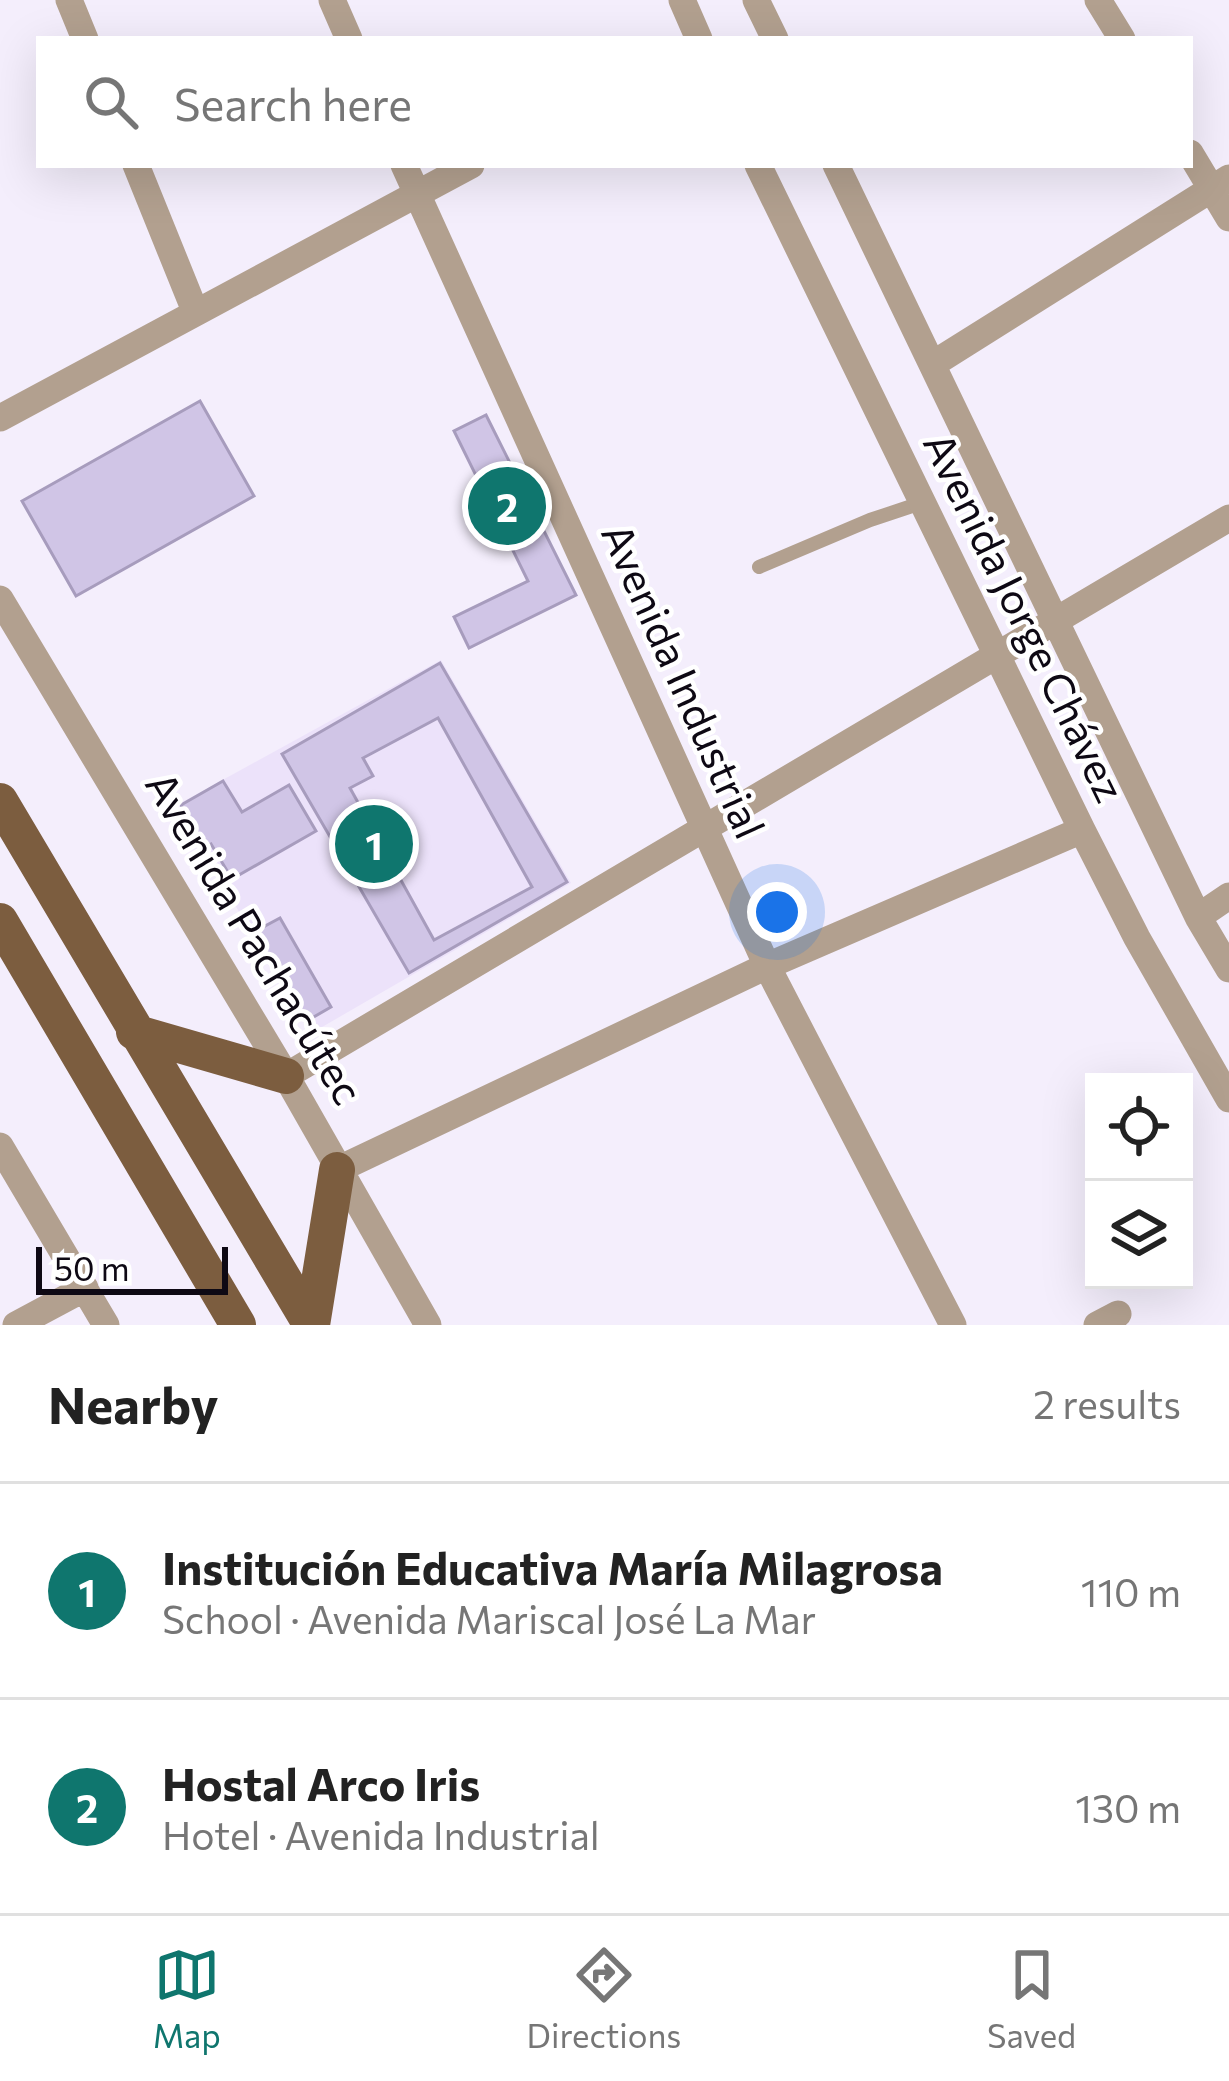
<!DOCTYPE html>
<meta charset="utf-8">
<style>
:root{--surface:#fff;--page:#f2f2f2;--text:#222;--muted:#767676;--line:#e0e0e0;--accent:#0f766e}
body{margin:0;font-family:Commissioner,sans-serif;background:var(--page);color:var(--text)}
.controls{position:absolute;right:36px;bottom:36px;display:grid;overflow:hidden;border-radius:0px;box-shadow:0 12px 48px #0002}
.controls button{width:108px;height:108px;display:grid;place-items:center;padding:0;border:0;border-bottom:3px solid var(--line);background:var(--surface);color:var(--text);font:60px sans-serif}
.scale{position:absolute;left:36px;bottom:30px;width:192px;box-sizing:border-box;padding-left:12px;border:6px solid #0e0914;border-top:0;font-size:33px;line-height:42px;white-space:nowrap;color:#0e0914;-webkit-text-stroke:9px #fff;paint-order:stroke}
.you{position:absolute;left:777px;top:912px;width:42px;height:42px;margin:-30px;border:9px solid #fff;border-radius:50%;background:#1a73e8;box-shadow:0 0 0 18px #1a73e833}
.badge{display:grid;place-items:center;width:78px;height:78px;border-radius:50%;background:var(--accent);color:#fff;font-size:39px;font-weight:700}
.pin{position:absolute;translate:-50% -50%;border:6px solid #fff;box-shadow:0 3px 12px #0006}
.list{margin:0;padding:0;list-style:none}
h2{display:flex;justify-content:space-between;align-items:center;height:156px;margin:0;padding:0 48px;font-size:51px}
h2 small{font-size:39px;font-weight:400;color:var(--muted)}
.list li{display:grid;grid-template-columns:78px 1fr auto;gap:36px;align-items:center;box-sizing:border-box;height:216px;padding:0 48px;border-top:3px solid var(--line)}
.list b{display:block;font-size:45px;white-space:nowrap}
.list p{margin:0;font-size:39px;white-space:nowrap;color:var(--muted)}
.list em{font-size:39px;font-style:normal;color:var(--muted)}
.icon{flex:none;width:66px;height:66px;fill:none;stroke:currentColor;stroke-width:2;stroke-linecap:round;stroke-linejoin:round}
.map{position:relative;flex:none;width:1229px;height:1325px;overflow:hidden}
.search{position:absolute;background:var(--surface);box-shadow:0 12px 48px #0002;left:36px;right:36px;top:36px;height:132px;display:flex;align-items:center;gap:30px;box-sizing:border-box;padding:0 42px;border-radius:0px;color:var(--muted);font-size:45px}
.sheet{height:588px;background:var(--surface)}
nav{display:flex;justify-content:space-around;align-items:center;box-sizing:border-box;height:168px;border-top:3px solid var(--line);background:var(--surface);font-size:33px;color:var(--muted)}
nav a{display:grid;justify-items:center;gap:6px}
nav .on{color:var(--accent)}
.map>svg:first-child{display:block}
.built{fill:#ece2fa}
.building{fill:#d0c5e6;stroke:#a79cbd;stroke-width:3;fill-rule:evenodd}
.lines{fill:none;stroke-linecap:round;stroke-linejoin:round}
.lane{stroke:#b2a08f;stroke-width:14}
.street{stroke:#b2a08f;stroke-width:27}
.primary{stroke:#7c5d3f;stroke-width:36}
.labels{text-anchor:middle;stroke-width:9;stroke-linejoin:round;paint-order:stroke}
.street-label{font-size:42px;fill:#0e0914;stroke:#fff}
</style>
<div class="map">
<svg width="1229" height="1325" viewBox="0 0 1229 1325">
<rect width="100%" height="100%" fill="#f4eefc"/>
<!-- built -->
<path class="built" d="M 441,660 L 571,883 L 310,1034 L 177,805 Z"/>
<!-- building -->
<path class="building" d="M 200,401 L 254,496 L 76,596 L 22,501 Z
M 486,415 L 576,595 L 469,648 L 454,617 L 528,581 L 454,431 Z
M 440,663 L 567,882 L 409,973 L 282,754 ZM 438,718 L 532,887 L 434,940 L 350,788 L 373,776 L 363,758 Z
M 223,781 L 242,812 L 289,785 L 316,831 L 232,879 L 211,844 L 205,847 L 181,805 Z
M 280,918 L 331,1007 L 305,1022 L 254,932 Z"/>
<g class="lines">
<!-- lane -->
<path class="lane" d="M 759,567 L 870,520 L 921,503"/>
<!-- street -->
<path class="street" d="M 69,0 L 85,39
M 332,0 L 349,39
M 682,0 L 699,39
M 756,0 L 775,39
M 1098,0 L 1122,39
M 1190,153 L 1229,218
M 136,165 L 195,311
M 404,165 L 767,966 L 953,1325
M 758,165 L 1082,830 L 1137,938 L 1229,1099
M 836,165 L 1198,917 L 1229,969
M 933,364 L 1229,178
M 0,418 L 471,165
M 0,599 L 286,1076 L 428,1325
M 1198,917 L 1229,896
M 286,1076 C 601,891 913,702 1229,518
M 0,1146 L 106,1325
M 337,1170 L 767,966 L 1082,830
M 16,1325 L 85,1288
M 1097,1325 L 1118,1314"/>
<!-- primary -->
<path class="primary" d="M 0,801 L 311,1325
M 0,921 L 238,1325
M 134,1032 L 286,1076
M 312,1325 L 337,1170"/>
</g>
<g class="labels">
<!-- street labels -->
<g class="street-label">
<text transform="translate(1024 617) rotate(64)" y="15">Avenida Jorge Chávez</text>
<text transform="translate(683 681) rotate(66)" y="15">Avenida Industrial</text>
<text transform="translate(254 938) rotate(59)" y="15">Avenida Pachacútec</text>
</g>
</g>
</svg>
<div class="controls">
<button><svg class="icon" aria-label="locate" viewBox="0 0 24 24"><circle cx="12" cy="12" r="6"/><path d="M12 2v4M12 18v4M2 12h4M18 12h4"/></svg></button>
<button><svg class="icon" aria-label="layers" viewBox="0 0 24 24"><path d="M12 4l9 5-9 5-9-5zM3 14l9 5 9-5"/></svg></button>
</div>
<div class="scale">50 m</div>
<div class="you"></div>
<div class="pin badge" style="left:374px;top:844px">1</div>
<div class="pin badge" style="left:507px;top:506px">2</div>
<div class="search"><svg class="icon" aria-label="search" viewBox="0 0 24 24"><circle cx="10" cy="10" r="6"/><path d="M15 15l6 6"/></svg>Search here</div>
</div>
<section class="sheet">
<h2>Nearby<small>2 results</small></h2>
<ul class="list">
<li><span class="badge">1</span><div><b>Institución Educativa María Milagrosa</b><p>School · Avenida Mariscal José La Mar</p></div><em>110 m</em></li>
<li><span class="badge">2</span><div><b>Hostal Arco Iris</b><p>Hotel · Avenida Industrial</p></div><em>130 m</em></li>
</ul>
</section>
<nav>
<a class="on"><svg class="icon" aria-label="map" viewBox="0 0 24 24"><path d="M3 6l6-2 6 2 6-2v14l-6 2-6-2-6 2zM9 4v14M15 6v14"/></svg>Map</a>
<a><svg class="icon" aria-label="directions" viewBox="0 0 24 24"><path d="M12 3l9 9-9 9-9-9zM9 14v-3h6M13 9l2 2-2 2"/></svg>Directions</a>
<a><svg class="icon" aria-label="saved" viewBox="0 0 24 24"><path d="M7 4h10v16l-5-4-5 4z"/></svg>Saved</a>
</nav>
